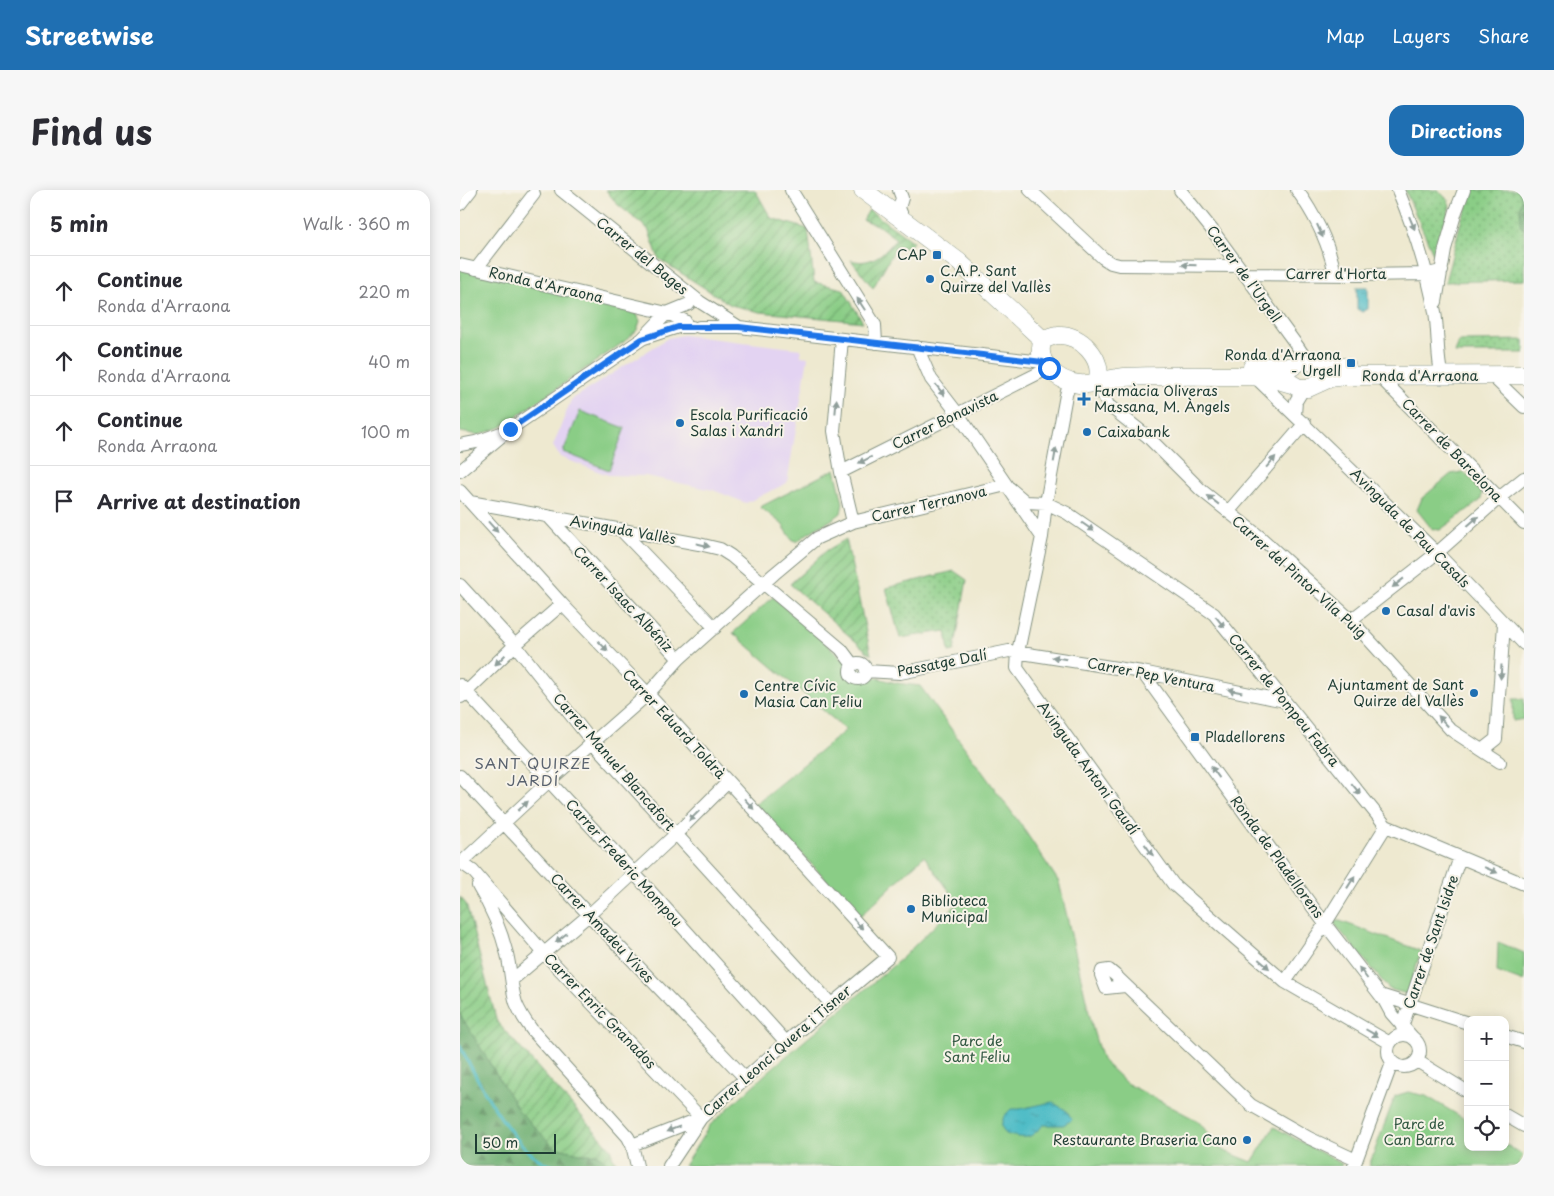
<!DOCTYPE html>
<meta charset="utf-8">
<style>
:root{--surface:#fff;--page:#f7f7f7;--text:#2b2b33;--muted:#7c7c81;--line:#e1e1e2;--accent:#1f6fb2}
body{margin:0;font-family:"Playpen Sans",sans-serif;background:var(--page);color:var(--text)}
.controls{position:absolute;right:15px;bottom:15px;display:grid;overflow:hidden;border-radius:10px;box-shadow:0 2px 12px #0003}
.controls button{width:45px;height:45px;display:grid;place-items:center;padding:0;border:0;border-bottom:1px solid var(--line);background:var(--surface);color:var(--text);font:25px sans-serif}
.scale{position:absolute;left:15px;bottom:12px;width:81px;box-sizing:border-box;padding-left:5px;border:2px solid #1f3d34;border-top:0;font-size:14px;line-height:18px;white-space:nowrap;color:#1f3d34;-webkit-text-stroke:4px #f7f3e8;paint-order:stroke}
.stop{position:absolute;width:15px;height:15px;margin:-11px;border:4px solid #1a73e8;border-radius:50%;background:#fff}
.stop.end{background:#1a73e8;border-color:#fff;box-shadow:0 1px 5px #0008}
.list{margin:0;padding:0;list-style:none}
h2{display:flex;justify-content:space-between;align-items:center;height:65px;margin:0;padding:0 20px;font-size:21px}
h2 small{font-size:16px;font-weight:400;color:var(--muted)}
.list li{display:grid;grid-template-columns:32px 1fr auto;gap:15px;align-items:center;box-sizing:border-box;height:70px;padding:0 20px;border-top:1px solid var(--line)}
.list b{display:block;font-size:19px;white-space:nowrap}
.list p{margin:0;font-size:16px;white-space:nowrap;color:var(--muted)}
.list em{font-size:16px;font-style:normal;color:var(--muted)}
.icon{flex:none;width:28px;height:28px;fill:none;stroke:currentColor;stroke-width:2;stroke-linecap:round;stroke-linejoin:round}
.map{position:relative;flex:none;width:1064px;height:976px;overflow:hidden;border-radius:15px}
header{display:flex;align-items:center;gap:30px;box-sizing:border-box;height:70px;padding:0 25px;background:var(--accent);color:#fff}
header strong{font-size:24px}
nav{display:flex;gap:28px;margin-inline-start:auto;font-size:18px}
.intro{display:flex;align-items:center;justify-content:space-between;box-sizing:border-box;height:120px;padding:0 30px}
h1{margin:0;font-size:35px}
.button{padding:12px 22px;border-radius:15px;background:var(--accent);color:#fff;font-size:18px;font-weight:700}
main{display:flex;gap:30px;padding:0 30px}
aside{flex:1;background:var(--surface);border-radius:15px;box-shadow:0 2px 12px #0003}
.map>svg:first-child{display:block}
.built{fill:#e3d3f2}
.grass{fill:url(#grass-dots);stroke:#54855d}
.forest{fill:url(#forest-firs);stroke:#477654}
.park{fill:#8acd86;stroke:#54855d}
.garden{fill:url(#garden-furrows);stroke:#54855d}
.water{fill:url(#water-ripples);stroke:#367c7d}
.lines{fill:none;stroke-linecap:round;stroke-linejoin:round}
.stream{stroke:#4ebcc6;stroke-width:3}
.street-casing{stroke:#869382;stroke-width:14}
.secondary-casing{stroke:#869382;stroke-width:19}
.street{stroke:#fff;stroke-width:12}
.secondary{stroke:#fff;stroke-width:18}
.oneway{fill:#8f9e9a}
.route{stroke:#1a73e8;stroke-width:6}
.poi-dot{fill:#1f6fb2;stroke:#f7f3e8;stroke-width:2}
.labels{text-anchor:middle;stroke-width:4;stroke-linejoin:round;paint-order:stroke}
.poi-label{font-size:14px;fill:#1f3d34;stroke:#f7f3e8;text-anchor:start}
.street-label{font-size:14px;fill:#1f3d34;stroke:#f7f3e8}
.park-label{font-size:14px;fill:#345a44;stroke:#f7f3e8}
.neighbourhood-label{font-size:15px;letter-spacing:1px;fill:#5a636f;stroke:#f7f3e8}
</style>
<header>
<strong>Streetwise</strong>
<nav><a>Map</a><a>Layers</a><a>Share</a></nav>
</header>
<div class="intro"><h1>Find us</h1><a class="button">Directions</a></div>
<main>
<aside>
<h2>5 min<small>Walk · 360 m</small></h2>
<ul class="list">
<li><svg class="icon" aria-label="ahead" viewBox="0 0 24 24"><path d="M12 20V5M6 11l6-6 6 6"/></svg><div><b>Continue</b><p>Ronda d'Arraona</p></div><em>220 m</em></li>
<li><svg class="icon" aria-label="ahead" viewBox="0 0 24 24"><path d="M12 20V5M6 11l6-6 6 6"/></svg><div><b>Continue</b><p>Ronda d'Arraona</p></div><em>40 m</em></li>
<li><svg class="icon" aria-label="ahead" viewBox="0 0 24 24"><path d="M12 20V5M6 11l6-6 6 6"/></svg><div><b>Continue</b><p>Ronda Arraona</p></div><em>100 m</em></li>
<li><svg class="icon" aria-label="arrive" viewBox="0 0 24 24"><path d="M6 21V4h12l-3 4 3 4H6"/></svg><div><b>Arrive at destination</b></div></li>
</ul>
</aside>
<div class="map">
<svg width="1064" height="976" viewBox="0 0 1064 976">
<defs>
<pattern id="grass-dots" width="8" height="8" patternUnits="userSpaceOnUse" patternTransform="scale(1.25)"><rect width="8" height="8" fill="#8acd86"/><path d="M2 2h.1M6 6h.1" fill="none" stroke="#70a86e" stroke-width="1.8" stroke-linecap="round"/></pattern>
<pattern id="forest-firs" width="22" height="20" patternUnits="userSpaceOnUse" patternTransform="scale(1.25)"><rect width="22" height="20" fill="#6fb073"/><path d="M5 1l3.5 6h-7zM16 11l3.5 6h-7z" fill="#5b905f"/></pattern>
<pattern id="garden-furrows" width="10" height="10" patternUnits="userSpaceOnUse" patternTransform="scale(1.25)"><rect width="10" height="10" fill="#8acd86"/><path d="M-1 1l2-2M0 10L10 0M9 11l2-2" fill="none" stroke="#70a86e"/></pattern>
<pattern id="water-ripples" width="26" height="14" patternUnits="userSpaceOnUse" patternTransform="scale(1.25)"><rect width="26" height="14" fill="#4ebcc6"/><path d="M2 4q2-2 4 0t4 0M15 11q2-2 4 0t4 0" fill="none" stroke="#409aa2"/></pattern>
</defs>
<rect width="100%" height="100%" fill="#f7f3e8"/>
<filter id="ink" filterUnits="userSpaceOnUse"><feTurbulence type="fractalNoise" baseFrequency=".02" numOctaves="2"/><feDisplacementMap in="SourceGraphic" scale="10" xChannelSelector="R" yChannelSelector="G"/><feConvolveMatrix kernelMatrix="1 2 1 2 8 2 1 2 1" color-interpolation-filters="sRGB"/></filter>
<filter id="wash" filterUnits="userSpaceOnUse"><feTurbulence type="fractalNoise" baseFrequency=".0096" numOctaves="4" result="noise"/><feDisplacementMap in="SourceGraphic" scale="20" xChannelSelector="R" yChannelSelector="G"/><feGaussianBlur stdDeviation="1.12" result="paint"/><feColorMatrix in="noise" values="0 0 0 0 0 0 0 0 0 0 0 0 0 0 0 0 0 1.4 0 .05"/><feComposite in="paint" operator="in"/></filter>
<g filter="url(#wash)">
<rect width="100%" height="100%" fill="#eee9d0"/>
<!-- built -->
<path class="built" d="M 223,145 L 341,159 L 341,166 L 348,167 L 327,293 L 286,313 L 253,300 L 186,286 L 148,285 L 100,267 L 93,256 L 111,210 L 208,148 Z"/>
<!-- grass -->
<path class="grass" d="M 945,0 L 978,0 L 988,10 L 990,16 L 977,63 L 974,64 L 972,61 Z
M 1014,0 L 1064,0 L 1064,90 L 985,92 L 1002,28 Z
M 1064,150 L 1064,163 L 995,163 L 999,151 Z
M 494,381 L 507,390 L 494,461 L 489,462 L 486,441 L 440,448 L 426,398 Z"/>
<!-- forest -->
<path class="forest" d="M 1058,0 L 1064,0 L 1064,40 L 1060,35 C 1063,25 1057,22 1062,10 Z
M 0,824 L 59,921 L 94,957 L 124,964 L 138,964 L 150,976 L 0,976 Z"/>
<!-- park -->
<path class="park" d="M 0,78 L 165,119 L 177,124 L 180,131 L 177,140 L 165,151 L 41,237 L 19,245 L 0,242 Z
M 120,221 L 165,238 L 149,280 L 103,262 Z
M 375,279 L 383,313 L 381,323 C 367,335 350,339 337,352 L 332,349 L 322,334 L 300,317 Z
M 1003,282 L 1022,299 L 1021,310 L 980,340 L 972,339 L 957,320 L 962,308 L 991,284 Z
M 313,407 L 389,474 L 411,486 L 436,493 L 460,496 L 561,635 L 599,692 L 633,840 L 642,870 L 666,893 L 738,931 L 762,960 L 792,972 L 814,937 L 882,974 L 881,976 L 224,976 L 250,935 L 310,880 L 441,769 L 498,713 L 464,666 L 400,726 L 295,614 L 386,540 L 273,443 Z
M 1053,509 L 1064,509 L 1064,529 L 1053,531 Z
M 872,731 L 880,731 L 961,761 L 947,804 L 929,799 Z
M 1038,752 L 1064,763 L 1064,792 L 1037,782 Z
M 948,902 L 966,906 L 1008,931 L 1008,957 L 1045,957 L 1045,954 L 1063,965 L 1058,976 L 909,976 L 935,906 Z"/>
<!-- garden -->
<path class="garden" d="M 146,0 L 295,0 L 311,28 L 348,39 L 354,92 L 383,99 L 403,132 L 300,122 L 271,115 L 199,69 L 188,39 L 157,14 Z
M 409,20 L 453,52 L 447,59 L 437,55 L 413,98 L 391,70 C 410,76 424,64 436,49 L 419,36 L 403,30 Z
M 386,349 L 411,465 L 330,394 L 366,361 Z
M 0,707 L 6,714 L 37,832 L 152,960 L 152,966 L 159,976 L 150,976 L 138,964 L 124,964 L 94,957 L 59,921 L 0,824 Z"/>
<!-- water -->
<path class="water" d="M 897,97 L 908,97 L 908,119 L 902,122 L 897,119 Z
M 592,912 L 607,921 L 612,930 L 603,935 L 583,935 C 570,950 565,949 546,944 L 541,936 L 544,926 L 551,919 L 560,919 Z"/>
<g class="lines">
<!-- stream -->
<path class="stream" d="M 0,856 C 17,889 50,954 83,972 C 86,974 90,975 94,976"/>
</g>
</g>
<g filter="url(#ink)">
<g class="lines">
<defs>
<path id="street" d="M 101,0 L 240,112 L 279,137
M 331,0 L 415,135 L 416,153
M 439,0 L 442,8 L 439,18 L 444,30
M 570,0 L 643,68 L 651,73 L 659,75 L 778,76
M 720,0 L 753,41 L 838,157 L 842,163 L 842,170
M 837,0 C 854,24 870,55 875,85
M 938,0 C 955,41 967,79 975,122 C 978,140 977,159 980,177
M 0,14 L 11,0
M 0,75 L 207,123 L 225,131
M 16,79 L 74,4
M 784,84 L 900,85 L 967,84 L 982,81
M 976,112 L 985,59 L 996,21 L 1004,0
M 239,137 L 279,137 L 583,172
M 184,148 L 218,137 L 232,137
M 382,149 L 374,241 L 381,282 L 393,332
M 457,157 L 471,189 L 498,224 L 582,347
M 1032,186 L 1064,217
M 795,187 L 977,363 L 1064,454
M 920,187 L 1064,333
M 637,191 L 648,215 L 687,246 L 741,300 L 800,347 L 891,430 L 991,540 L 1040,572
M 610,192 L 606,205 L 586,313 L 582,347 L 558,462 L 557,478 L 713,694 L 825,792 L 930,853
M 835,225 L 836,211 L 844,198
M 0,255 L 16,252 L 41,243
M 0,281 L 50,239 L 182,149 L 207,123 L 229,114
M 381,282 L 589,178
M 0,301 L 102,414 L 188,504 L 428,767 L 326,852 L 241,928 L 172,955
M 10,312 L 239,354 L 260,359 L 271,366 L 381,459 L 393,475
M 768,322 L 845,233
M 88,326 L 219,469
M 160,339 L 255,438
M 0,395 L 55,455 L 133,553 L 371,814
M 891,430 L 977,363 L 1039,308 L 1064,288
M390 481a8 8 0 1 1 16 0a8 8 0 1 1-16 0Z
M 406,481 L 440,483 L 549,461 L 682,482 L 820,510 L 823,509
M 682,482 L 865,734 L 924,810 L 931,823 L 954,849
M 0,495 L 174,683 L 326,852
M 1,507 L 55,455 L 102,414
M 1022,560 L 1036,549 L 1044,434
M 0,586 L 129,725 L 286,889
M 0,672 L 13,681 L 83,762 L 241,928 L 209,976
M 1,673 L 89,591 L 188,504 L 219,469 L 314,384 L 357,348 L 393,332 L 546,295 L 566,312 L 586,313 L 607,323 L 754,424 L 926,636 L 1064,694
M 18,696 C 31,717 41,740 47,764 C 51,780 51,797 56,813 C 60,823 66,832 72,840 L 168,947 L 172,955 L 177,976
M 52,790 L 129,725 L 216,644 L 268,592
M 825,792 L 865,734 L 926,636
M 665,796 L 646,798 L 641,785 L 642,781 L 649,780 L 655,785 L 791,915 L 849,948 L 896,970
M 920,805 L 1008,833
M 942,837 L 1000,667
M928 861a16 16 0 1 1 32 0a16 16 0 1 1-32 0Z
M 1045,846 L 1064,852
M 957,871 L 1008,902
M 1045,925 L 1064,936
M 894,976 L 932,873"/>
<path id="secondary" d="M 403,0 L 499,72 L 583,150
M 792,177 L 832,177 L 842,170 L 854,172 L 860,177 L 887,177
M 637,191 C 645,170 620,143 598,145 C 593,145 588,148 583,150 C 573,172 599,192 619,194 C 632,196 650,188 664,187 C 706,185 749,186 791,186 L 811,188 L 832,194 L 839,198 L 848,198 L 870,188 L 883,186 L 1064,185"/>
</defs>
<!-- street casing -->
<use href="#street" class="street-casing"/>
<!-- secondary casing -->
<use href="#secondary" class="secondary-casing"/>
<!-- street -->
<use href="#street" class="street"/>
<!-- secondary -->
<use href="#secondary" class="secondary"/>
</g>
<!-- one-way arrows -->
<defs><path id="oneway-solid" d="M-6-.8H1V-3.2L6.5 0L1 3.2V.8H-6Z" transform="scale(1.25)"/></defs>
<g class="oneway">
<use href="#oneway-solid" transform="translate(952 33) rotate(67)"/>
<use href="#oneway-solid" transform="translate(860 41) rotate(66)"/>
<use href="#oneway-solid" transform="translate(729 75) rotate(-179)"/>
<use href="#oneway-solid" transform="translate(401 114) rotate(-123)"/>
<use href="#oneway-solid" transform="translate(480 200) rotate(52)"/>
<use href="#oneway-solid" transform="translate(376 216) rotate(-85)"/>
<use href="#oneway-solid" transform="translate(595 265) rotate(-80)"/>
<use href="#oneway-solid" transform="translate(405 270) rotate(154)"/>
<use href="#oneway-solid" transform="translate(811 272) rotate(-49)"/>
<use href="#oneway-solid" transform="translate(753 310) rotate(-142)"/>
<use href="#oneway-solid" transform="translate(1013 331) rotate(-41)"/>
<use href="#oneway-solid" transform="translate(33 337) rotate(48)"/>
<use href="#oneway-solid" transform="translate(628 337) rotate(35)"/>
<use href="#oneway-solid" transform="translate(243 355) rotate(14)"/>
<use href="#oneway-solid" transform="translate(938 393) rotate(142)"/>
<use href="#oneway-solid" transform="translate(760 432) rotate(51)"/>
<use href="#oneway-solid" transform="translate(143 456) rotate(46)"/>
<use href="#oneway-solid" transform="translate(599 468) rotate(-171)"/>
<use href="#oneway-solid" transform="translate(40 470) rotate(136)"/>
<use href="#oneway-solid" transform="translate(1041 482) rotate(94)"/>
<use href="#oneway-solid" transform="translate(775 501) rotate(-168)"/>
<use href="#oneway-solid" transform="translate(983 531) rotate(-133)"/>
<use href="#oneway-solid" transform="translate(755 582) rotate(-126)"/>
<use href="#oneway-solid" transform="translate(896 599) rotate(51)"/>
<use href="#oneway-solid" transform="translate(289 614) rotate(48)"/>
<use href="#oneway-solid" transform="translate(63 616) rotate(-43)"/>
<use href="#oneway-solid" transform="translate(234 626) rotate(135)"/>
<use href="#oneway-solid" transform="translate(689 660) rotate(54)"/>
<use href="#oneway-solid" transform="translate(1031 680) rotate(23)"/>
<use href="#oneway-solid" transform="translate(891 692) rotate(-58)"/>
<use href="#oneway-solid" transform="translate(398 734) rotate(48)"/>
<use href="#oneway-solid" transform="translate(101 748) rotate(141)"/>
<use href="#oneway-solid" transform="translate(804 774) rotate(41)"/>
<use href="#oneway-solid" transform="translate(903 783) rotate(-127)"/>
<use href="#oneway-solid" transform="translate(912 843) rotate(30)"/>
<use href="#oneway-solid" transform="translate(213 939) rotate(159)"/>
</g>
</g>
<g class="lines" filter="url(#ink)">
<!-- route -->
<path class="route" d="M 50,239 L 182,149 L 218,137 L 279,137 L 583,172 L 589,178"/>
</g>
<!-- markers -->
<g class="poi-dot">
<rect x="472" y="60" width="10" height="10" rx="2.5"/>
<circle cx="470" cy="89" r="5"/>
<rect x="886" y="168" width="10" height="10" rx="2.5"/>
<path d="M621.5 201.5h5v5h5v5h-5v5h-5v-5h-5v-5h5z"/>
<circle cx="220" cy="233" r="5"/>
<circle cx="627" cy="242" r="5"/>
<circle cx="926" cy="421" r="5"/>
<circle cx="1014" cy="503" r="5"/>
<circle cx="284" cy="504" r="5"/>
<rect x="730" y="542" width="10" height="10" rx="2.5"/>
<circle cx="451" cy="719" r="5"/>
<circle cx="787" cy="950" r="5"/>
</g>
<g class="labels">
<!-- poi labels -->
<g class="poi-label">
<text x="467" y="70" text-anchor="end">CAP</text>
<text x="480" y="86">C.A.P. Sant<tspan x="480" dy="16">Quirze del Vallès</tspan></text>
<text x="881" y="170" text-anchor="end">Ronda d'Arraona<tspan x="881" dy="16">- Urgell</tspan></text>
<text x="634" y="206">Farmàcia Oliveras<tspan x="634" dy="16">Massana, M. Àngels</tspan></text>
<text x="230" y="230">Escola Purificació<tspan x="230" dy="16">Salas i Xandri</tspan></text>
<text x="637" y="247">Caixabank</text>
<text x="936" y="426">Casal d'avis</text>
<text x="1004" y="500" text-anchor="end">Ajuntament de Sant<tspan x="1004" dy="16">Quirze del Vallès</tspan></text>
<text x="294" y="501">Centre Cívic<tspan x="294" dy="16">Masia Can Feliu</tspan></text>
<text x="745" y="552">Pladellorens</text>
<text x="461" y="716">Biblioteca<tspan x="461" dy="16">Municipal</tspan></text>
<text x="777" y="955" text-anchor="end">Restaurante Braseria Cano</text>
</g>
<!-- street labels -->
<g class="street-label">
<text transform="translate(182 66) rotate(39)" y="5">Carrer del Bages</text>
<text transform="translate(784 84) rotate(54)" y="5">Carrer de l'Urgell</text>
<text x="876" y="89">Carrer d'Horta</text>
<text transform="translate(86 95) rotate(13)" y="5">Ronda d'Arraona</text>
<text x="960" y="191">Ronda d'Arraona</text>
<text transform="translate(485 230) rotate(-26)" y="5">Carrer Bonavista</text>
<text transform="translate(992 260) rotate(46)" y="5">Carrer de Barcelona</text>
<text transform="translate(469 314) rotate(-13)" y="5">Carrer Terranova</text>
<text transform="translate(950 338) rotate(45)" y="5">Avinguda de Pau Casals</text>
<text transform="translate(163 340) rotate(10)" y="5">Avinguda Vallès</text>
<text transform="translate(839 387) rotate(42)" y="5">Carrer del Pintor Vila Puig</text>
<text transform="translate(163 409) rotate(47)" y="5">Carrer Isaac Albéniz</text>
<text transform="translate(482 473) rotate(-11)" y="5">Passatge Dalí</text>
<text transform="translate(691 485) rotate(11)" y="5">Carrer Pep Ventura</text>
<text transform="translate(824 510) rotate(51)" y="5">Carrer de Pompeu Fabra</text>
<text transform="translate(214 534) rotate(47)" y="5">Carrer Eduard Toldrà</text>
<text transform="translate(154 572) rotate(49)" y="5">Carrer Manuel Blancafort</text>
<text transform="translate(628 578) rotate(54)" y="5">Avinguda Antoni Gaudí</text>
<text transform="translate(817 667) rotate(54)" y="5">Ronda de Pladellorens</text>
<text transform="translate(164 673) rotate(48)" y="5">Carrer Frederic Mompou</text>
<text transform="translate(142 738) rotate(47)" y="5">Carrer Amadeu Vives</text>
<text transform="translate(971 752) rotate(-71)" y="5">Carrer de Sant Isidre</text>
<text transform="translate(140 821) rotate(46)" y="5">Carrer Enric Granados</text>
<text transform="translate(317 861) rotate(-41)" y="5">Carrer Leonci Quera i Tisner</text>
</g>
<!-- park labels -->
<g class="park-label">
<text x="517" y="856">Parc de<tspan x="517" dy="16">Sant Feliu</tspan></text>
<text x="959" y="939">Parc de<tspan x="959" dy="16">Can Barra</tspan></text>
</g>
<!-- neighbourhood labels -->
<g class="neighbourhood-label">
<text x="73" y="579">SANT QUIRZE<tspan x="73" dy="17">JARDÍ</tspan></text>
</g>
</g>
</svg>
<div class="controls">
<button>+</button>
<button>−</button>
<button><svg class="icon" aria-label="locate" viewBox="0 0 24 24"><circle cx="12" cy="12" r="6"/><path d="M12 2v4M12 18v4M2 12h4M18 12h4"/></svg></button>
</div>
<div class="scale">50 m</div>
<div class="stop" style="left:589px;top:178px"></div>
<div class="stop end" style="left:50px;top:239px"></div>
</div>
</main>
